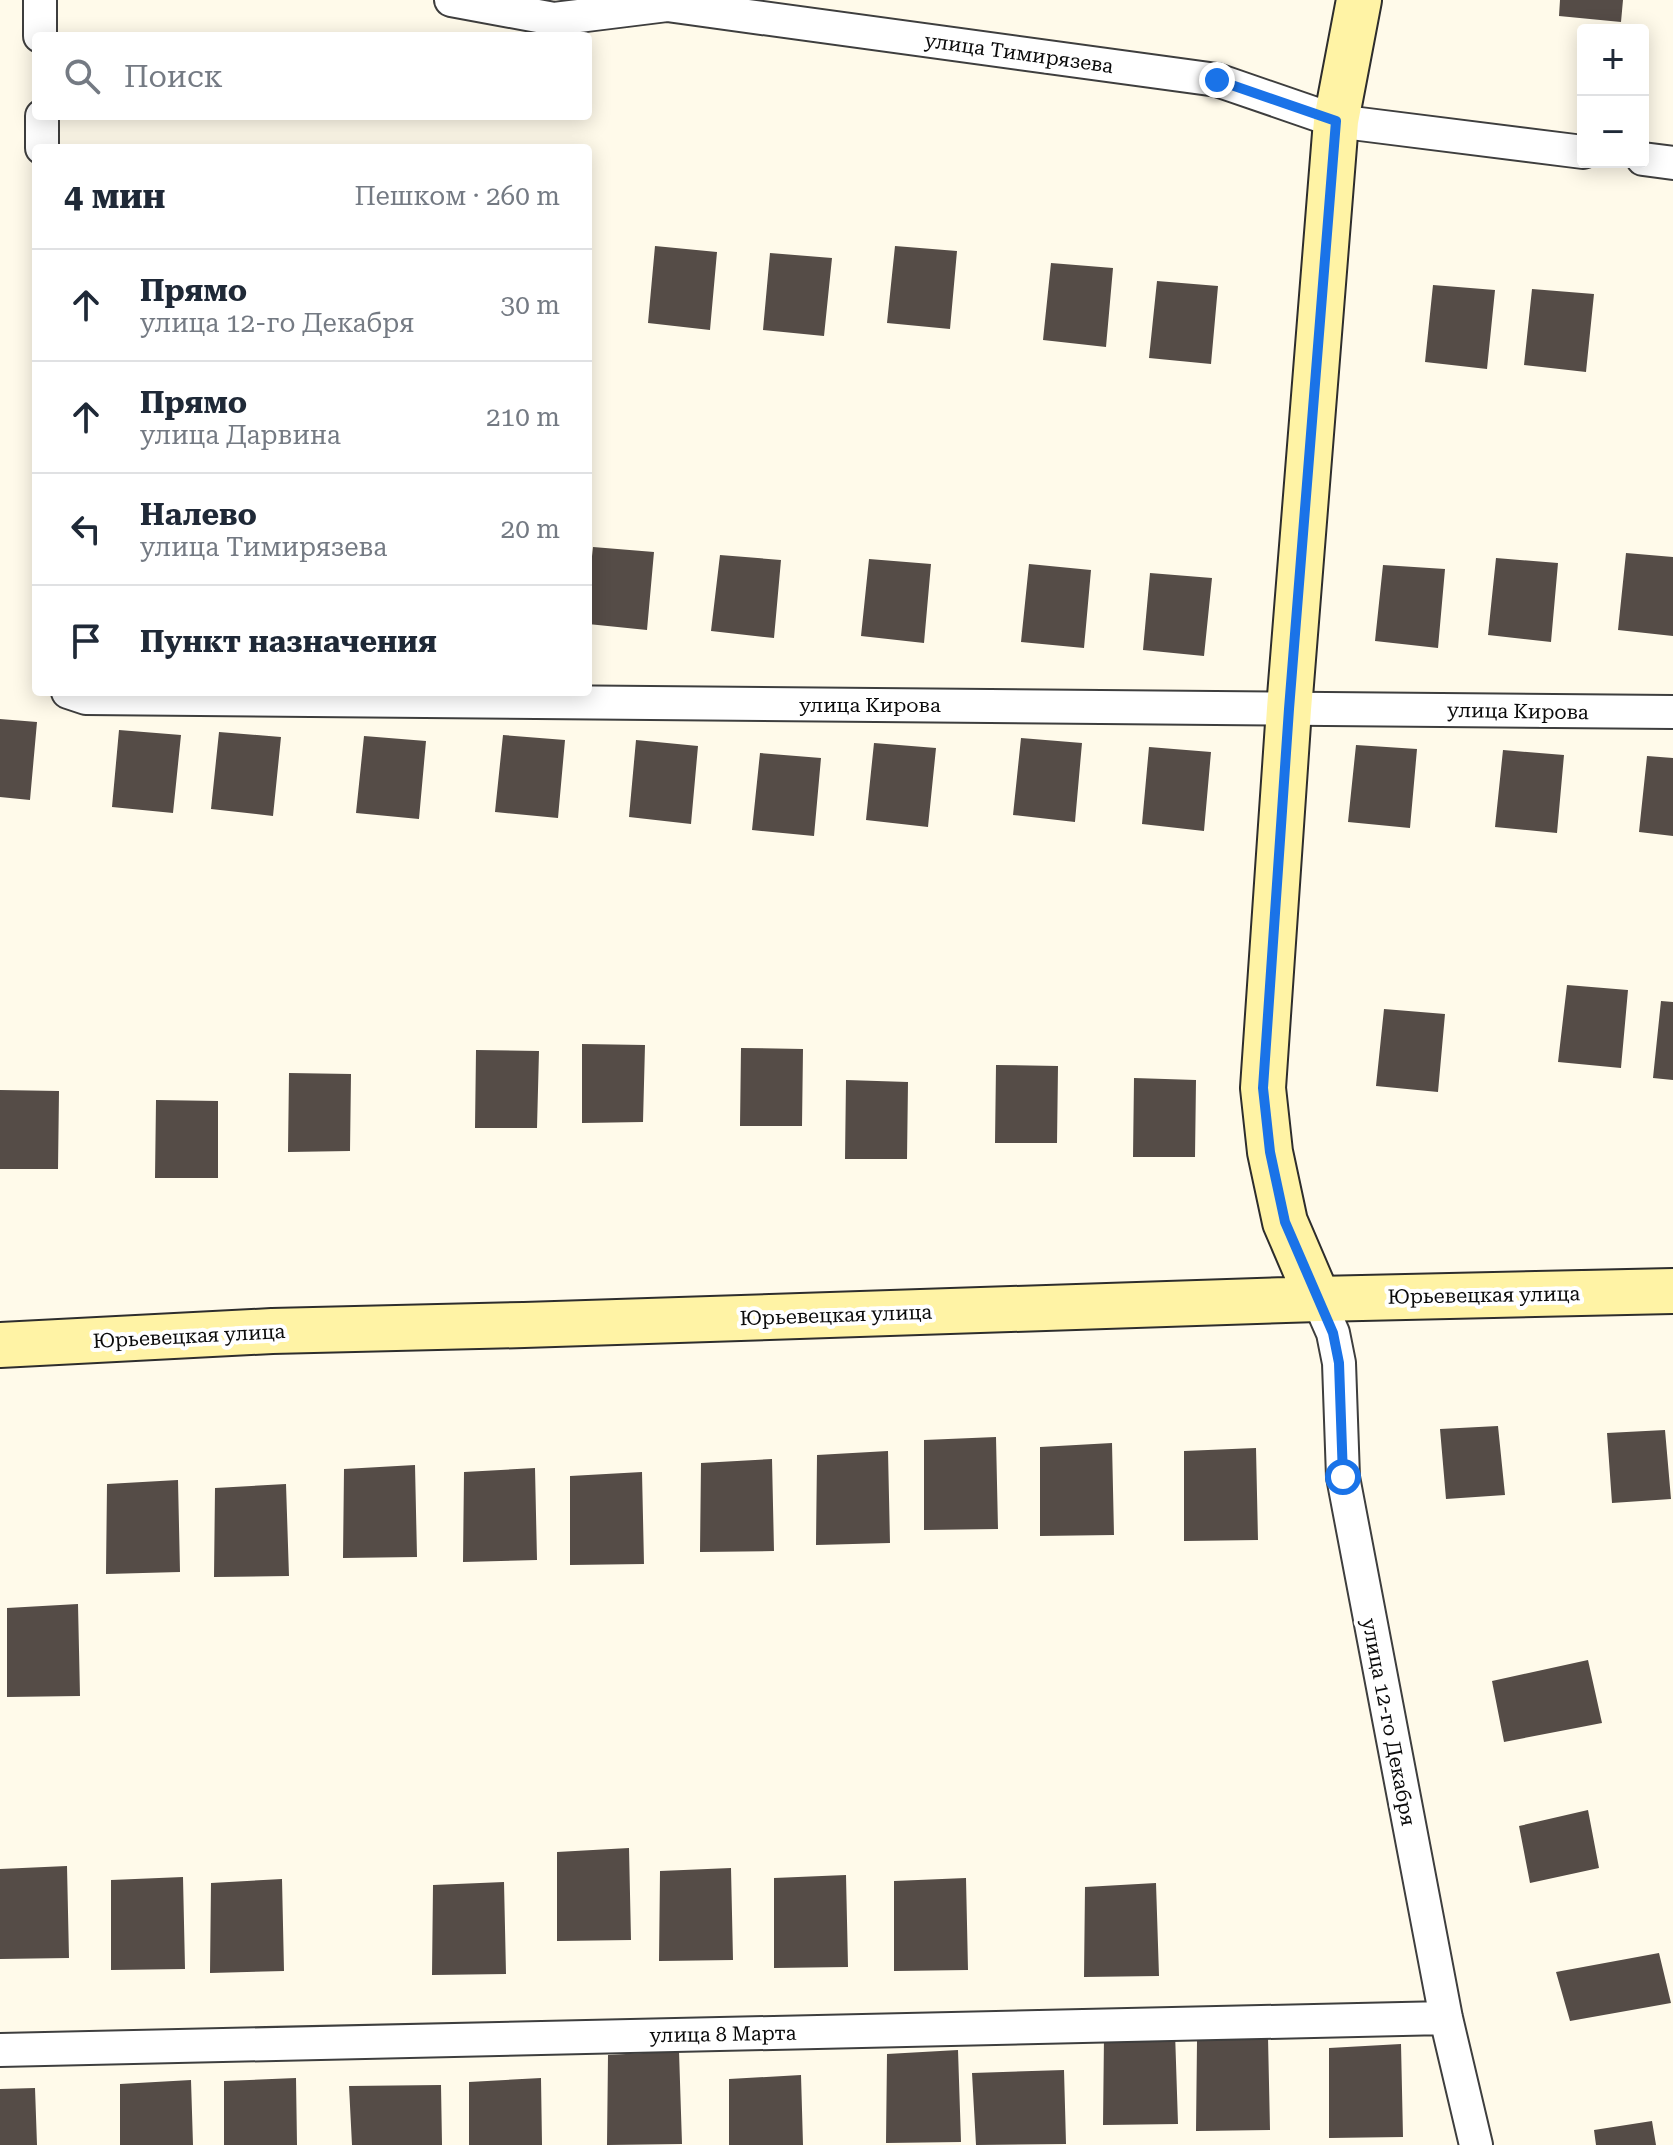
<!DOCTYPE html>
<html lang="ru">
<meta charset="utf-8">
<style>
:root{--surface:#fff;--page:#f6f6f7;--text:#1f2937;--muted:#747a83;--line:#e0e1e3}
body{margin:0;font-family:"Roboto Serif",serif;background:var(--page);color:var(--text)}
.controls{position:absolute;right:24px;top:24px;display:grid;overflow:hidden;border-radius:8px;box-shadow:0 4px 20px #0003}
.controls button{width:72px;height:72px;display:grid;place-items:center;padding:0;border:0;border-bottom:2px solid var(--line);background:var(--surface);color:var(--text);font:40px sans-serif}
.stop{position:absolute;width:24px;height:24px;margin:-18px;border:6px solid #1a73e8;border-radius:50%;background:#fff}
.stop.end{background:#1a73e8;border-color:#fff;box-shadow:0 2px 8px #0008}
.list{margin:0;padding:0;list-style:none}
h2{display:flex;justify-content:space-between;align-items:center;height:104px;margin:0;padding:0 32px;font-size:34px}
h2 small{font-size:26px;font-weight:400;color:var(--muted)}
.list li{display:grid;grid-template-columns:52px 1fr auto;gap:24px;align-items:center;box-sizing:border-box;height:112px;padding:0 32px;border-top:2px solid var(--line)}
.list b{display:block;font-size:30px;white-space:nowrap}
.list p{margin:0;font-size:26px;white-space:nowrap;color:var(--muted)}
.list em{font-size:26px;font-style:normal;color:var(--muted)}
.icon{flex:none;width:44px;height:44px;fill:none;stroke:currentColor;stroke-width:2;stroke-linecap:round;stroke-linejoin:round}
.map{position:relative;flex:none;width:1673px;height:2145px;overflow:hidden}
.search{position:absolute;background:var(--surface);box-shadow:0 4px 20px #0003;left:32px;top:32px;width:560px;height:88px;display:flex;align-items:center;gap:20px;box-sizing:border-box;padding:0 28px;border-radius:8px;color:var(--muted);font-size:30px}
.panel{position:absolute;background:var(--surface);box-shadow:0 4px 20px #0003;left:32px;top:144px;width:560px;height:552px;border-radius:8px}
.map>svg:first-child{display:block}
.building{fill:#554c47}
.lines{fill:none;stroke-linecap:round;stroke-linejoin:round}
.street-casing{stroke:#3e3e3e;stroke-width:36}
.secondary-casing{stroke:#2d2d2d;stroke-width:48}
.street{stroke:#fff;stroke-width:32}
.secondary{stroke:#fff3a5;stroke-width:44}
.route{stroke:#1a73e8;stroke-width:10}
.labels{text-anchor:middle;stroke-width:8;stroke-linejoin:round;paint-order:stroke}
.street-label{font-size:20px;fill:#0b0b0b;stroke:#fff}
</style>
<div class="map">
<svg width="1673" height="2145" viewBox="0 0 1673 2145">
<rect width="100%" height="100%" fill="#fffaea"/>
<!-- building -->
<path class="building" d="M 1560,0 L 1623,0 L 1621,22 L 1559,16 Z
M 655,246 L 717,252 L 710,330 L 648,323 Z
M 895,246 L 957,251 L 950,329 L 887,323 Z
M 770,253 L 832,258 L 824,336 L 763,330 Z
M 1051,263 L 1113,268 L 1106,347 L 1043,340 Z
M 1157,281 L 1218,286 L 1211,364 L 1149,358 Z
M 1433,285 L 1495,290 L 1487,369 L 1425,362 Z
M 1532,289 L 1594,294 L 1586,372 L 1524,365 Z
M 593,547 L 654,552 L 647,630 L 588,624 L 588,593 Z
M 1626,553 L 1673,557 L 1673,636 L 1618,630 Z
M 720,555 L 781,560 L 774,638 L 711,631 Z
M 1496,558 L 1558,563 L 1551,642 L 1488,635 Z
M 869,559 L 931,564 L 924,643 L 861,636 Z
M 1029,564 L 1091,570 L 1084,648 L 1021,642 Z
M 1383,565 L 1445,569 L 1438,648 L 1375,641 Z
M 1150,573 L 1212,578 L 1204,656 L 1143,650 Z
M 0,719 L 37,722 L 30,800 L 0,797 Z
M 119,730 L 181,735 L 173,813 L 112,807 Z
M 219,732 L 281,737 L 273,816 L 211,809 Z
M 503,735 L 565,740 L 558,818 L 495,812 Z
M 364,736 L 426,741 L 419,819 L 356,813 Z
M 1021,738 L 1082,743 L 1075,822 L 1013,815 Z
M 636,740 L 698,746 L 691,824 L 629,817 Z
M 874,743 L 936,748 L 928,827 L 866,820 Z
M 1356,745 L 1417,749 L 1410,828 L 1348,822 Z
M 1149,747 L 1211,752 L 1204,831 L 1142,824 Z
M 1503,750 L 1564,755 L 1557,833 L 1495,827 Z
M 760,753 L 821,758 L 814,836 L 752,830 Z
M 1647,756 L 1673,758 L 1673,836 L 1639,832 Z
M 1567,985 L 1628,990 L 1621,1068 L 1558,1062 Z
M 1661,1001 L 1673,1002 L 1673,1080 L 1653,1078 Z
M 1384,1009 L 1445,1014 L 1438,1092 L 1376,1086 Z
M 582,1044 L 645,1045 L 643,1122 L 582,1123 Z
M 741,1048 L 803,1049 L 802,1126 L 740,1126 Z
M 476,1050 L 539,1051 L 537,1128 L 475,1128 Z
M 996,1065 L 1058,1066 L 1057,1143 L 995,1143 Z
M 289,1073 L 351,1074 L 350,1151 L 288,1152 Z
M 1134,1078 L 1196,1080 L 1195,1157 L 1133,1157 Z
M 846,1080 L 908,1082 L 907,1159 L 845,1159 Z
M 0,1090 L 59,1091 L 58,1169 L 0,1169 Z
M 156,1100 L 218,1101 L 218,1178 L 155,1178 Z
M 1498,1426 L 1505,1495 L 1446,1499 L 1440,1429 Z
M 1665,1430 L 1671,1499 L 1612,1503 L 1607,1433 Z
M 996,1437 L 998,1529 L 924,1530 L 924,1440 Z
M 1112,1443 L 1114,1535 L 1040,1536 L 1040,1447 Z
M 1256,1448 L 1258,1540 L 1184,1541 L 1184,1451 Z
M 888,1451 L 890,1543 L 816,1545 L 817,1455 Z
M 772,1459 L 774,1551 L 700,1552 L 701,1463 Z
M 415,1465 L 417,1557 L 343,1558 L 344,1469 Z
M 535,1468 L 537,1560 L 463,1562 L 464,1472 Z
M 642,1472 L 644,1564 L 570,1565 L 570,1476 Z
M 178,1480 L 180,1572 L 106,1574 L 107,1484 Z
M 286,1484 L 289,1576 L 214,1577 L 215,1488 Z
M 78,1604 L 80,1696 L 7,1697 L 7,1608 Z
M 1588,1660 L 1602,1723 L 1504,1742 L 1492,1681 Z
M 1588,1810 L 1599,1868 L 1530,1883 L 1519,1826 Z
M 629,1848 L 631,1940 L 557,1941 L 557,1852 Z
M 67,1866 L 69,1958 L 0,1959 L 0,1869 Z
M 731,1868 L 733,1960 L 659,1961 L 660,1871 Z
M 846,1875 L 848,1967 L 774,1968 L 774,1878 Z
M 183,1877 L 185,1969 L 111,1970 L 111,1880 Z
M 966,1878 L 968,1970 L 894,1971 L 894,1881 Z
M 282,1879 L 284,1971 L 210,1973 L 211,1883 Z
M 504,1882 L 506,1974 L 432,1975 L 433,1885 Z
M 1156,1883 L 1159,1976 L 1084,1977 L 1085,1887 Z
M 1659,1953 L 1671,2003 L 1570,2021 L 1556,1972 Z
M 1175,2032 L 1178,2124 L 1103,2125 L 1104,2036 Z
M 1268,2037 L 1270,2130 L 1196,2131 L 1197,2041 Z
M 1401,2044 L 1403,2137 L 1329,2138 L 1329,2048 Z
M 958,2050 L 961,2142 L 886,2143 L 887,2054 Z
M 679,2051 L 682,2144 L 607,2145 L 608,2055 Z
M 1064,2070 L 1066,2144 L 976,2145 L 972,2073 Z
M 801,2075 L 803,2145 L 729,2145 L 729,2079 Z
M 296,2078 L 297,2145 L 224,2145 L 224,2081 Z
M 541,2078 L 542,2145 L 469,2145 L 469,2082 Z
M 191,2080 L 193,2145 L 120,2145 L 120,2084 Z
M 441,2085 L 442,2145 L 352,2145 L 349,2086 Z
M 35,2088 L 37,2145 L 0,2145 L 0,2089 Z
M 1652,2121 L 1656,2145 L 1596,2145 L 1594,2130 Z"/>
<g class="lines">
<defs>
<path id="street" d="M 40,0 L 40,36
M 451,0 L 554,19 L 667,5 L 1217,80 L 1336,121 L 1583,152
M 42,116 L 42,148
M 1643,159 L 1673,163
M 68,692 L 86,698 L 1673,712
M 1318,1299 L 1333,1333 L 1339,1363 L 1343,1477 L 1446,2018 L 1476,2145
M 0,2050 L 1446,2018"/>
<path id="secondary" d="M 1318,1299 L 1285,1222 L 1270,1152 L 1263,1088 L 1289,709 L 1336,121 L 1359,0
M 0,1345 L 272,1331 L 524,1325 L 1318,1299 L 1673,1291"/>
</defs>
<!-- street casing -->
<use href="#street" class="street-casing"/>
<!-- secondary casing -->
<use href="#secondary" class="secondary-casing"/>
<!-- street -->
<use href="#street" class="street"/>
<!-- secondary -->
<use href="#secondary" class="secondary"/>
</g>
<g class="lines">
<!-- route -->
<path class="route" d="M 1217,80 L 1336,121 L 1289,709 L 1263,1088 L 1270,1152 L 1285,1222 L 1333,1333 L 1339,1363 L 1343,1477"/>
</g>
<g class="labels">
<!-- street labels -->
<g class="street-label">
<text transform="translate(1019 53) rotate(8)" y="7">улица Тимирязева</text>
<text x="870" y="712">улица Кирова</text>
<text transform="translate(1518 711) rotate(1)" y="7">улица Кирова</text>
<text transform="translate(1484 1295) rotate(-1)" y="7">Юрьевецкая улица</text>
<text transform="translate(836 1315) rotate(-2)" y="7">Юрьевецкая улица</text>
<text transform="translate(189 1336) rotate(-3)" y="7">Юрьевецкая улица</text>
<text transform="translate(1389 1722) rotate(79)" y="7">улица 12-го Декабря</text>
<text transform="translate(723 2034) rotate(-1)" y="7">улица 8 Марта</text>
</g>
</g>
</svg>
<div class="controls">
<button>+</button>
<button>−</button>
</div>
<div class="stop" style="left:1343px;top:1477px"></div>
<div class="stop end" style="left:1217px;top:80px"></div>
<div class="search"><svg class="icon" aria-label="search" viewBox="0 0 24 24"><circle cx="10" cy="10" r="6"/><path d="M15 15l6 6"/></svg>Поиск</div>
<section class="panel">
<h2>4 мин<small>Пешком · 260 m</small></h2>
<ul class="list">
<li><svg class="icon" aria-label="ahead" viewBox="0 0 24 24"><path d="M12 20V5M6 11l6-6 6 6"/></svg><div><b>Прямо</b><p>улица 12-го Декабря</p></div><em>30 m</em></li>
<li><svg class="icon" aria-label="ahead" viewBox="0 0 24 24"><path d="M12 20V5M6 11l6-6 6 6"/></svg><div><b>Прямо</b><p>улица Дарвина</p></div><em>210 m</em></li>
<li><svg class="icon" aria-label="left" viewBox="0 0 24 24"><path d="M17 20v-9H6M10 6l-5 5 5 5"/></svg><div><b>Налево</b><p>улица Тимирязева</p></div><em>20 m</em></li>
<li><svg class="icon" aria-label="arrive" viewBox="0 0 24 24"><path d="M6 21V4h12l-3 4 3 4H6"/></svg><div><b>Пункт назначения</b></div></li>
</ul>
</section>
</div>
